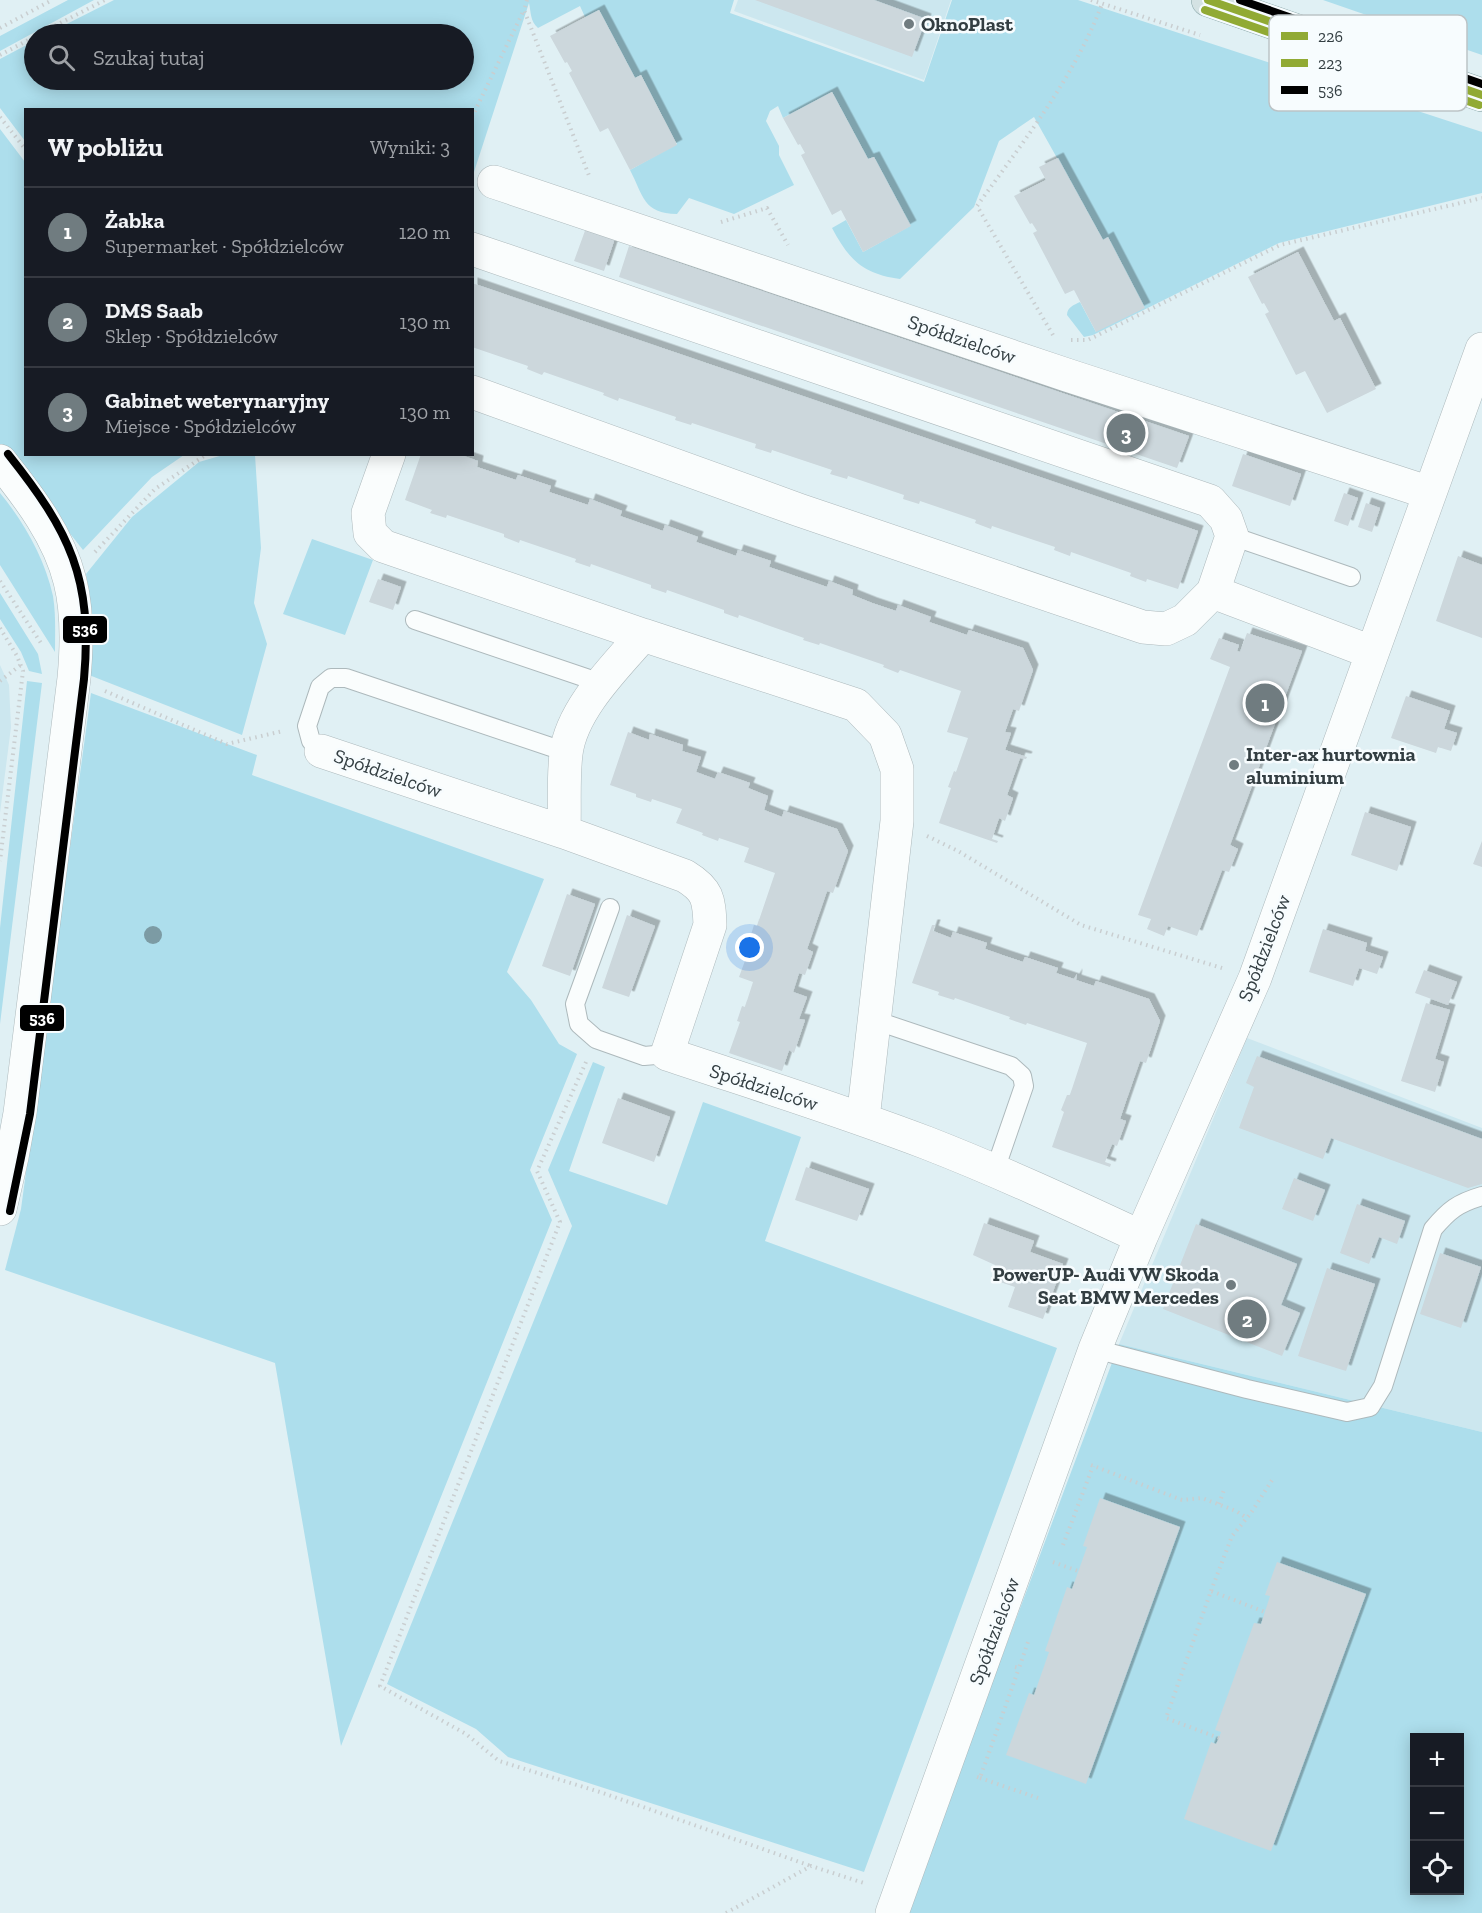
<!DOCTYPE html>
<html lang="pl">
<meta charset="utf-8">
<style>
:root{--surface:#171b24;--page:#242831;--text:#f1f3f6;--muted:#9ea1a6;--line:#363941;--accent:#707c80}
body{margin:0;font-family:"Zilla Slab",serif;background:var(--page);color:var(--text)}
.controls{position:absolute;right:18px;bottom:18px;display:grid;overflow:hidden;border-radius:0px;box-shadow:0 3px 15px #0003}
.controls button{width:54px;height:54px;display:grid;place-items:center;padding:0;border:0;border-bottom:2px solid var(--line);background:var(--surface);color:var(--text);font:30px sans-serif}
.you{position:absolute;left:750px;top:948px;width:21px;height:21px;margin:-15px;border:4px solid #fff;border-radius:50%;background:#1a73e8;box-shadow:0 0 0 9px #1a73e833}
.badge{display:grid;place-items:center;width:39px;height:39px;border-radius:50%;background:var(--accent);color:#fff;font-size:20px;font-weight:700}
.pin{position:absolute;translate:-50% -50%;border:3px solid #fff;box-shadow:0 2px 6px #0006}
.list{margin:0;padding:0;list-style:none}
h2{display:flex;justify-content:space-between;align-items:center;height:78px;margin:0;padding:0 24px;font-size:26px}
h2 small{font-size:20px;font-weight:400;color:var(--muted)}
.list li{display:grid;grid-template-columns:39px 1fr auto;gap:18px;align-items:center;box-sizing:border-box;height:90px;padding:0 24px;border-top:2px solid var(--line)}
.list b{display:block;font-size:22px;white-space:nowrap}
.list p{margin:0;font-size:20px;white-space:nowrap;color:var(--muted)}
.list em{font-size:20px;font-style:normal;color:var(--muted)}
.icon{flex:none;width:33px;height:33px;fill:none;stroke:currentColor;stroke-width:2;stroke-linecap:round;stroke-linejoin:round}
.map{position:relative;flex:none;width:1482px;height:1913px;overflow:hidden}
.search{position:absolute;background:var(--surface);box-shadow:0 3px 15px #0003;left:24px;top:24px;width:450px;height:66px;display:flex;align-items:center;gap:15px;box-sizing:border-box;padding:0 21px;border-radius:33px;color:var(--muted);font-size:22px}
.panel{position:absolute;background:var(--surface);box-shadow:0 3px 15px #0003;left:24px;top:108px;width:450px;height:348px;border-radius:0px}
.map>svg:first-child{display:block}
.built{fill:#cce7ef}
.green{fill:#addeec;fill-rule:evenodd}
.building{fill:#ccd7dc;filter:url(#shadow)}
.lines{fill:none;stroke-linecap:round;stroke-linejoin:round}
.lane-casing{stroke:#adb9bc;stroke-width:20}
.street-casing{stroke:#adb9bc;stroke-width:34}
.primary-casing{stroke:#87a4a6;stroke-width:34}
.path{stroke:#c9ced0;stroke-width:4;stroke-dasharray:1.5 4.5;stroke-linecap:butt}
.lane{stroke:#fafdfd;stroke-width:18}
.street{stroke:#fafdfd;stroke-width:33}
.primary{stroke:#d4e2e3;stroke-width:33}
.bus-1-casing{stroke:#f7fcfe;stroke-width:12}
.bus-2-casing{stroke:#f7fcfe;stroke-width:12}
.bus-3-casing{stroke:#f7fcfe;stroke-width:12}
.bus-1{stroke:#91aa34;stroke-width:8}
.bus-2{stroke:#91aa34;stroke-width:8}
.bus-3{stroke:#000;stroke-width:8}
.tree{fill:#7c9ba4}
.poi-dot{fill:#707c80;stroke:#f7fcfe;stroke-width:2}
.labels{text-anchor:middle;stroke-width:5;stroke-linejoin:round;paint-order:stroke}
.poi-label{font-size:20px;font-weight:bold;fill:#333e42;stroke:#f7fcfe;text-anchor:start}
.street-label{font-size:20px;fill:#333e42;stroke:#f7fcfe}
.key{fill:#f7fcfe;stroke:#bcc3c6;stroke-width:1.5}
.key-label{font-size:16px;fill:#333e42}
.line-badge{stroke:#f7fcfe;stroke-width:2}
.badge-label{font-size:16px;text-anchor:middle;font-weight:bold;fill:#fff}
</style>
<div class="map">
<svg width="1482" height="1913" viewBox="0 0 1482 1913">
<defs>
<filter id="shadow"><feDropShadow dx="5.5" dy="-5.5" stdDeviation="0" flood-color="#0004"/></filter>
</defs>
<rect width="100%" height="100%" fill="#e0f0f4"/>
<!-- built -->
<path class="built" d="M 738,0 L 951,0 L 924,80 L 734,11 Z
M 0,665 L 9,685 L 11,727 L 0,813 Z
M 1247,1038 L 1482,1128 L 1482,1432 L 1119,1344 Z"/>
<!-- green -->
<path class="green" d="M 68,0 L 94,0 L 0,51 L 0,36 Z
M 114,0 L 734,0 L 730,13 L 924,82 L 952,0 L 1078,0 L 1482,132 L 1482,193 L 1279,243 L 1093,335 L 1084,337 L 1067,315 C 1067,307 1074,305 1080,302 L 1096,332 L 1107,238 L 1103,240 L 1034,117 L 999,141 L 974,207 L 900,279 C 863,274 849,260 832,228 L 846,220 L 863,252 L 910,226 L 874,157 L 868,159 L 832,92 L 783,118 L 778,106 L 770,111 L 766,121 L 779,146 L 779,155 L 794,185 L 734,214 L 689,198 L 677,214 C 643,213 644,197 630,170 L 677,144 L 641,75 L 635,78 L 599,10 L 585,17 L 580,6 L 538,28 C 530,21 531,12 529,3 L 473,175 L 472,110 L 26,110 L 25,141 L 0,108 L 0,59 L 34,41 L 34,80 L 464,80 L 464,34 L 47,34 Z
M 1323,0 L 1482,0 L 1482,55 Z
M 0,129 L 25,162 L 26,454 L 184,455 L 152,477 L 83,550 L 0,445 Z
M 223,455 L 255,455 L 261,548 L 254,603 L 267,644 L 242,735 L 89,675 L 93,619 L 86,574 L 132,517 L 199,462 Z
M 0,493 C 24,522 45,559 53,596 C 56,615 55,634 55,652 L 0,565 Z
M 312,539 L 373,560 L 345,635 L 283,614 Z
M 0,593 L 38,654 L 42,674 L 29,671 L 21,652 L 0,619 Z
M 27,681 L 42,683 L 0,1024 L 0,928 Z
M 91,693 L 257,755 L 252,775 L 544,879 L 507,972 L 531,1000 L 559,1044 L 577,1054 L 530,1170 L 552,1220 L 341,1746 L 275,1363 L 5,1270 L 21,1209 Z
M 593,1062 L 605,1067 L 569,1171 L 667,1205 L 703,1102 L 801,1137 L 765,1241 L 1057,1348 L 864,1872 L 508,1757 L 476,1729 L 387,1684 L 572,1226 L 548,1170 Z
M 1119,1344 L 1482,1432 L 1482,1913 L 906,1913 ZM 1414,1738 L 1460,1738 L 1460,1890 L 1414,1890 Z"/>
<!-- building -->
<path class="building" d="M 755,0 L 874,0 L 926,19 L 912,57 Z
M 599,10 L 635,78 L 641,75 L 677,145 L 630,170 L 608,128 L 600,132 L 569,73 L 572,71 L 567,62 L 565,63 L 550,36 Z
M 832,92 L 868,159 L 874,157 L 911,226 L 863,252 L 841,210 L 832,215 L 801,155 L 805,153 L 800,144 L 798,145 L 783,118 Z
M 1058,158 L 1103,240 L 1108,237 L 1145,308 L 1096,332 L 1074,290 L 1065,294 L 1033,233 L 1037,231 L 1032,223 L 1030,224 L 1014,196 L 1046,180 L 1039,167 Z
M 586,228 L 615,238 L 604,271 L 574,261 Z
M 629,246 L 1189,436 L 1177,468 L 619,277 Z
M 1298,252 L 1334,321 L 1340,318 L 1376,389 L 1327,413 L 1305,371 L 1296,375 L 1265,314 L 1269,312 L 1264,303 L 1262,304 L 1248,277 Z
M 472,283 L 1198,531 L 1178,589 L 1147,579 L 1146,582 L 1130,576 L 1131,573 L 1071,552 L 1070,556 L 1054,550 L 1055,547 L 992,526 L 991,529 L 975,523 L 976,520 L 920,501 L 919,504 L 903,499 L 904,495 L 848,476 L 847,479 L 830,474 L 832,470 L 772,450 L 771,453 L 755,448 L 756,444 L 692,423 L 691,425 L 675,420 L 676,417 L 619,398 L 618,401 L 603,395 L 604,393 L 544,372 L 542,375 L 527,369 L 528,366 L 472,347 Z
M 421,454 L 458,454 L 478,461 L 477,467 L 516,480 L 518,475 L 551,486 L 549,492 L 588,505 L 590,499 L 622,511 L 620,516 L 663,531 L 665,525 L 698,537 L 696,542 L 736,556 L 738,550 L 771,561 L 769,567 L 827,587 L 829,581 L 853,590 L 852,595 L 872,603 L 896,611 L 898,605 L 931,617 L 929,622 L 967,635 L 969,630 L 1023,648 L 1033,670 L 1019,711 L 1013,709 L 1005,732 L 1011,733 L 1005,750 L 1027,757 L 1026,759 L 1020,758 L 1007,795 L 1013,798 L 1005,821 L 999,818 L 992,839 L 998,841 L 997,843 L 939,823 L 951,788 L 948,787 L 954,771 L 956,772 L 968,738 L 947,732 L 961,691 L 900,670 L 898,673 L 883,667 L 884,665 L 820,643 L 819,645 L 803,640 L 804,638 L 739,615 L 738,618 L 724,613 L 724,610 L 667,590 L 666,593 L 651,588 L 651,585 L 591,564 L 590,567 L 575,562 L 576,559 L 520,540 L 519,543 L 504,537 L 504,534 L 447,515 L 446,518 L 430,513 L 432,510 L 405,500 Z
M 1243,454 L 1301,474 L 1290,506 L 1232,486 Z
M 1344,493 L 1358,498 L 1348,526 L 1334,521 Z
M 1366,503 L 1380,508 L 1372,532 L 1358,527 Z
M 1458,556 L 1482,565 L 1482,638 L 1436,621 Z
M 378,579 L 401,587 L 393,610 L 369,602 Z
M 1247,633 L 1302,651 L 1230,845 L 1238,849 L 1229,872 L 1222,870 L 1197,936 L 1168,926 L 1164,936 L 1147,929 L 1151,919 L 1138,915 L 1230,667 L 1210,659 L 1219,638 L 1239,645 L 1237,651 L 1240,652 Z
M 1406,696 L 1450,711 L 1444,729 L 1457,733 L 1451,751 L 1438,747 L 1436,753 L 1391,738 Z
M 628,732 L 649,740 L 650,734 L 683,745 L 682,751 L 701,757 L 696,772 L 715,779 L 718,772 L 750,783 L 748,788 L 768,796 L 764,810 L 782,817 L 784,811 L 837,829 L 848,851 L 833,893 L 827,891 L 807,949 L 813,952 L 805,975 L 799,973 L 793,992 L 807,997 L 799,1019 L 805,1020 L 794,1053 L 789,1050 L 782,1071 L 729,1053 L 740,1022 L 737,1021 L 742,1006 L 745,1007 L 753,982 L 739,977 L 752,942 L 749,941 L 754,925 L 757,926 L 775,873 L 744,862 L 749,848 L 719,838 L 718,841 L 702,835 L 703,833 L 676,823 L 682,809 L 652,799 L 651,802 L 636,797 L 636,794 L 610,785 Z
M 1365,812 L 1411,827 L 1397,871 L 1351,855 Z
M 1482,841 L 1482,867 L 1473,864 Z
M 567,894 L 595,904 L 570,976 L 542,966 Z
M 627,915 L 655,926 L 629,997 L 602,988 Z
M 932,925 L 935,925 L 933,931 L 951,938 L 953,932 L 987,943 L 985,949 L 1005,956 L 1023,962 L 1025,957 L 1058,968 L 1056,973 L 1074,979 L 1077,974 L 1076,980 L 1094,986 L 1096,981 L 1149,999 L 1160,1021 L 1146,1063 L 1140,1061 L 1126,1101 L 1120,1119 L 1126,1121 L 1117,1146 L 1112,1144 L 1105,1162 L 1111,1164 L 1110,1167 L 1052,1147 L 1064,1112 L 1061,1110 L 1067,1095 L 1070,1095 L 1087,1043 L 1027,1023 L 1026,1025 L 1009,1019 L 1010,1017 L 955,998 L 954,1000 L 938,995 L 939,992 L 912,983 Z
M 1323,929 L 1367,943 L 1365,951 L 1383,957 L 1377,974 L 1359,968 L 1353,986 L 1309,972 Z
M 1424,970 L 1457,982 L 1448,1005 L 1415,993 Z
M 1426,1003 L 1450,1010 L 1435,1059 L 1444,1062 L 1435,1092 L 1401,1081 Z
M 1257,1056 L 1482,1139 L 1482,1184 L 1468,1188 L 1331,1138 L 1323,1159 L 1239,1128 L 1254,1087 L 1246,1083 Z
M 618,1098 L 670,1117 L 654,1162 L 602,1143 Z
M 806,1167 L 869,1189 L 857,1221 L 795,1200 Z
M 1294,1178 L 1325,1190 L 1313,1221 L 1282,1209 Z
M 1357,1204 L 1405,1221 L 1397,1244 L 1379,1237 L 1369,1264 L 1340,1253 Z
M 984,1223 L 1034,1241 L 1030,1252 L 1063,1264 L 1043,1319 L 1008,1307 L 1015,1287 L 991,1279 L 995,1265 L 973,1255 Z
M 1196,1224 L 1297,1264 L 1281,1305 L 1300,1313 L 1282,1356 L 1163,1309 Z
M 1440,1253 L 1481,1267 L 1461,1328 L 1420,1314 Z
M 1327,1268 L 1375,1284 L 1346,1371 L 1298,1356 Z
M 1100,1498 L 1180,1527 L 1086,1784 L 1006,1755 L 1029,1693 L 1034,1695 L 1049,1652 L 1045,1651 L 1067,1587 L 1072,1589 L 1087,1547 L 1083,1546 Z
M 1277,1562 L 1366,1594 L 1271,1851 L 1184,1819 L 1211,1742 L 1216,1744 L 1219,1738 L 1221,1732 L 1215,1730 L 1254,1623 L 1261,1624 L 1270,1596 L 1265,1595 Z"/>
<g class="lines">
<defs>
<path id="lane" d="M 1232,536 L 1351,577
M 415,620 L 601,683
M 321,751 L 311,741 L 307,726 L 320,687 L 331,678 L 346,678 L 566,752
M 610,908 L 575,1004 L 579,1024 L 596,1039 L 644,1056 L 667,1054
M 874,1020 L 1011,1066 L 1022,1076 L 1024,1086 L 995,1170
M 1095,1349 L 1247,1389 L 1347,1412 L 1370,1407 L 1383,1386 L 1433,1229 C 1449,1210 1458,1203 1482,1196"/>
<path id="street" d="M 494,182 L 1067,375 L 1430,493
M 472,249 L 1210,501 L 1226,519 L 1232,536 L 1213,592 L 1185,620 L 1166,629 L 1143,627 L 799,510 L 472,392
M 389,454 L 368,513 L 370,533 L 383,546 L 643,635
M 0,461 C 29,497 59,536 70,581 C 78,613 77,646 74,678 L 20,1113 L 12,1157 L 0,1209
M 1213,592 L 1371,652
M 321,751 L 564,832 L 685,876 C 708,890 709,899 710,925 L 667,1054 C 754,1083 841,1110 927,1143 C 999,1171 1070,1204 1141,1237
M 564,832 C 565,807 563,779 566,754 C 571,710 615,667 643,635 L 856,705 L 885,735 L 897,769 L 897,821 L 863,1119
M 892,1913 L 1095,1349 L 1141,1237 L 1255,978 L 1482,349"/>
<path id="primary" d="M 1208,0 L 1482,95"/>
</defs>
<!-- lane casing -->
<use href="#lane" class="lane-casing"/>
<!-- street casing -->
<use href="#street" class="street-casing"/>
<!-- primary casing -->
<use href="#primary" class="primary-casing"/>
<!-- path -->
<path class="path" d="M 527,0 L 524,10 L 590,178
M 1091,0 L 1200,35
M 0,28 L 52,0
M 39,34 L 105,0
M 0,55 L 34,37
M 0,117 L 26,150
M 472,117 L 524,10
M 721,222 L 767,208 L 788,245
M 1053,335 L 977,206 C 1023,142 1074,78 1102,4
M 1071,340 L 1088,340 L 1280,245 L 1482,198
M 95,552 L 155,489 L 207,454
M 0,581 L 43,646
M 0,628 L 17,656 L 23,671 L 0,861
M 0,681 L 22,664
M 105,691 L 227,744 L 283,731
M 927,836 L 958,851 L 1081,925 L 1222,968
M 586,1062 L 537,1171 L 560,1222 L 380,1686 L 466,1734 L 499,1761 L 603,1793 L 811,1866
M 1091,1465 L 1182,1500 L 1202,1498 L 1236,1511 L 1247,1518
M 1219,1504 L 1224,1490
M 1063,1545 L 1093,1466
M 1053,1562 L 1078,1571
M 1211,1591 L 1232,1536 L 1251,1513 L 1274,1477
M 1015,1667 L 1019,1668 L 1028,1642
M 1219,1738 L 1166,1718 L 1211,1591 L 1265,1612
M 977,1777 L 980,1778 L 1019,1668
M 980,1778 L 1038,1798
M 726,1913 L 811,1866 L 867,1884"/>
<!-- lane -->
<use href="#lane" class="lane"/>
<!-- street -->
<use href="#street" class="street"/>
<!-- primary -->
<use href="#primary" class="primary"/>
<defs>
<path id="bus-1" d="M 1208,0 L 1482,95"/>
<path id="bus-2" d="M 1205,10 L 1479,105"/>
<path id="bus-3" d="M 1240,0 L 1482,84
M 8,454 C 70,532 93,578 84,679 L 30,1114 L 10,1211"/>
</defs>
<!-- bus-1 casing -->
<use href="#bus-1" class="bus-1-casing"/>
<!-- bus-2 casing -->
<use href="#bus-2" class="bus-2-casing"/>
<!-- bus-3 casing -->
<use href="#bus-3" class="bus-3-casing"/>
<!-- bus-1 -->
<use href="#bus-1" class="bus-1"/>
<!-- bus-2 -->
<use href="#bus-2" class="bus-2"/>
<!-- bus-3 -->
<use href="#bus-3" class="bus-3"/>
</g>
<!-- trees -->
<circle class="tree" cx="153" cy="935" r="9"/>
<!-- markers -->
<g class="poi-dot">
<circle cx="909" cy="24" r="6"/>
<circle cx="1234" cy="765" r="6"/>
<circle cx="1231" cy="1285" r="6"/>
</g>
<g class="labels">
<!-- poi labels -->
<g class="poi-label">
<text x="921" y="31">OknoPlast</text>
<text x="1246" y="761">Inter-ax hurtownia<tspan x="1246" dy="23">aluminium</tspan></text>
<text x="1219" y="1281" text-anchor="end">PowerUP- Audi VW Skoda<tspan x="1219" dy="23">Seat BMW Mercedes</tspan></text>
</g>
<!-- street labels -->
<g class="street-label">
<text transform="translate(962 339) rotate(19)" y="7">Spółdzielców</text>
<text transform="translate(388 773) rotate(19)" y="7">Spółdzielców</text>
<text transform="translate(1264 948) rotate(-69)" y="7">Spółdzielców</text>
<text transform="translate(764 1087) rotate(18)" y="7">Spółdzielców</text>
<text transform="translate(994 1631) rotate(-70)" y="7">Spółdzielców</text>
</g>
</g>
<!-- legend -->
<rect x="1269" y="15" width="198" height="96" rx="9" class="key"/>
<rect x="1281" y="32" width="27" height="8" fill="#91aa34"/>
<rect x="1281" y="59" width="27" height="8" fill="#91aa34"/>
<rect x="1281" y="86" width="27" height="8" fill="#000"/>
<g class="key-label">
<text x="1318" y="42">226</text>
<text x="1318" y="69">223</text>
<text x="1318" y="96">536</text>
</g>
<g class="line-badge">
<rect x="62" y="615" width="46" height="29" rx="6" fill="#000"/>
<rect x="19" y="1004" width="46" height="28" rx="6" fill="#000"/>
</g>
<g class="badge-label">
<text x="85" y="635">536</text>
<text x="42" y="1024">536</text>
</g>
</svg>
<div class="controls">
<button>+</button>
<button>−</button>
<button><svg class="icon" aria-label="locate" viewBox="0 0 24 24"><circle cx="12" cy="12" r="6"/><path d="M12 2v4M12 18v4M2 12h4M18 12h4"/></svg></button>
</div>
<div class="you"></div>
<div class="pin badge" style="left:1265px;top:703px">1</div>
<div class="pin badge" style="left:1247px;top:1319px">2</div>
<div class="pin badge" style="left:1126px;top:433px">3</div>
<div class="search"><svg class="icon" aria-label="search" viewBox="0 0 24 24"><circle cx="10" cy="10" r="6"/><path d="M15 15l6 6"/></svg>Szukaj tutaj</div>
<section class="panel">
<h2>W pobliżu<small>Wyniki: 3</small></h2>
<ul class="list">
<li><span class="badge">1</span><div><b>Żabka</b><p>Supermarket · Spółdzielców</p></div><em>120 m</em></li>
<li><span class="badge">2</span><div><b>DMS Saab</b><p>Sklep · Spółdzielców</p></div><em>130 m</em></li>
<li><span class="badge">3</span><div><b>Gabinet weterynaryjny</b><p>Miejsce · Spółdzielców</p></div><em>130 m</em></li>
</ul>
</section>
</div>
